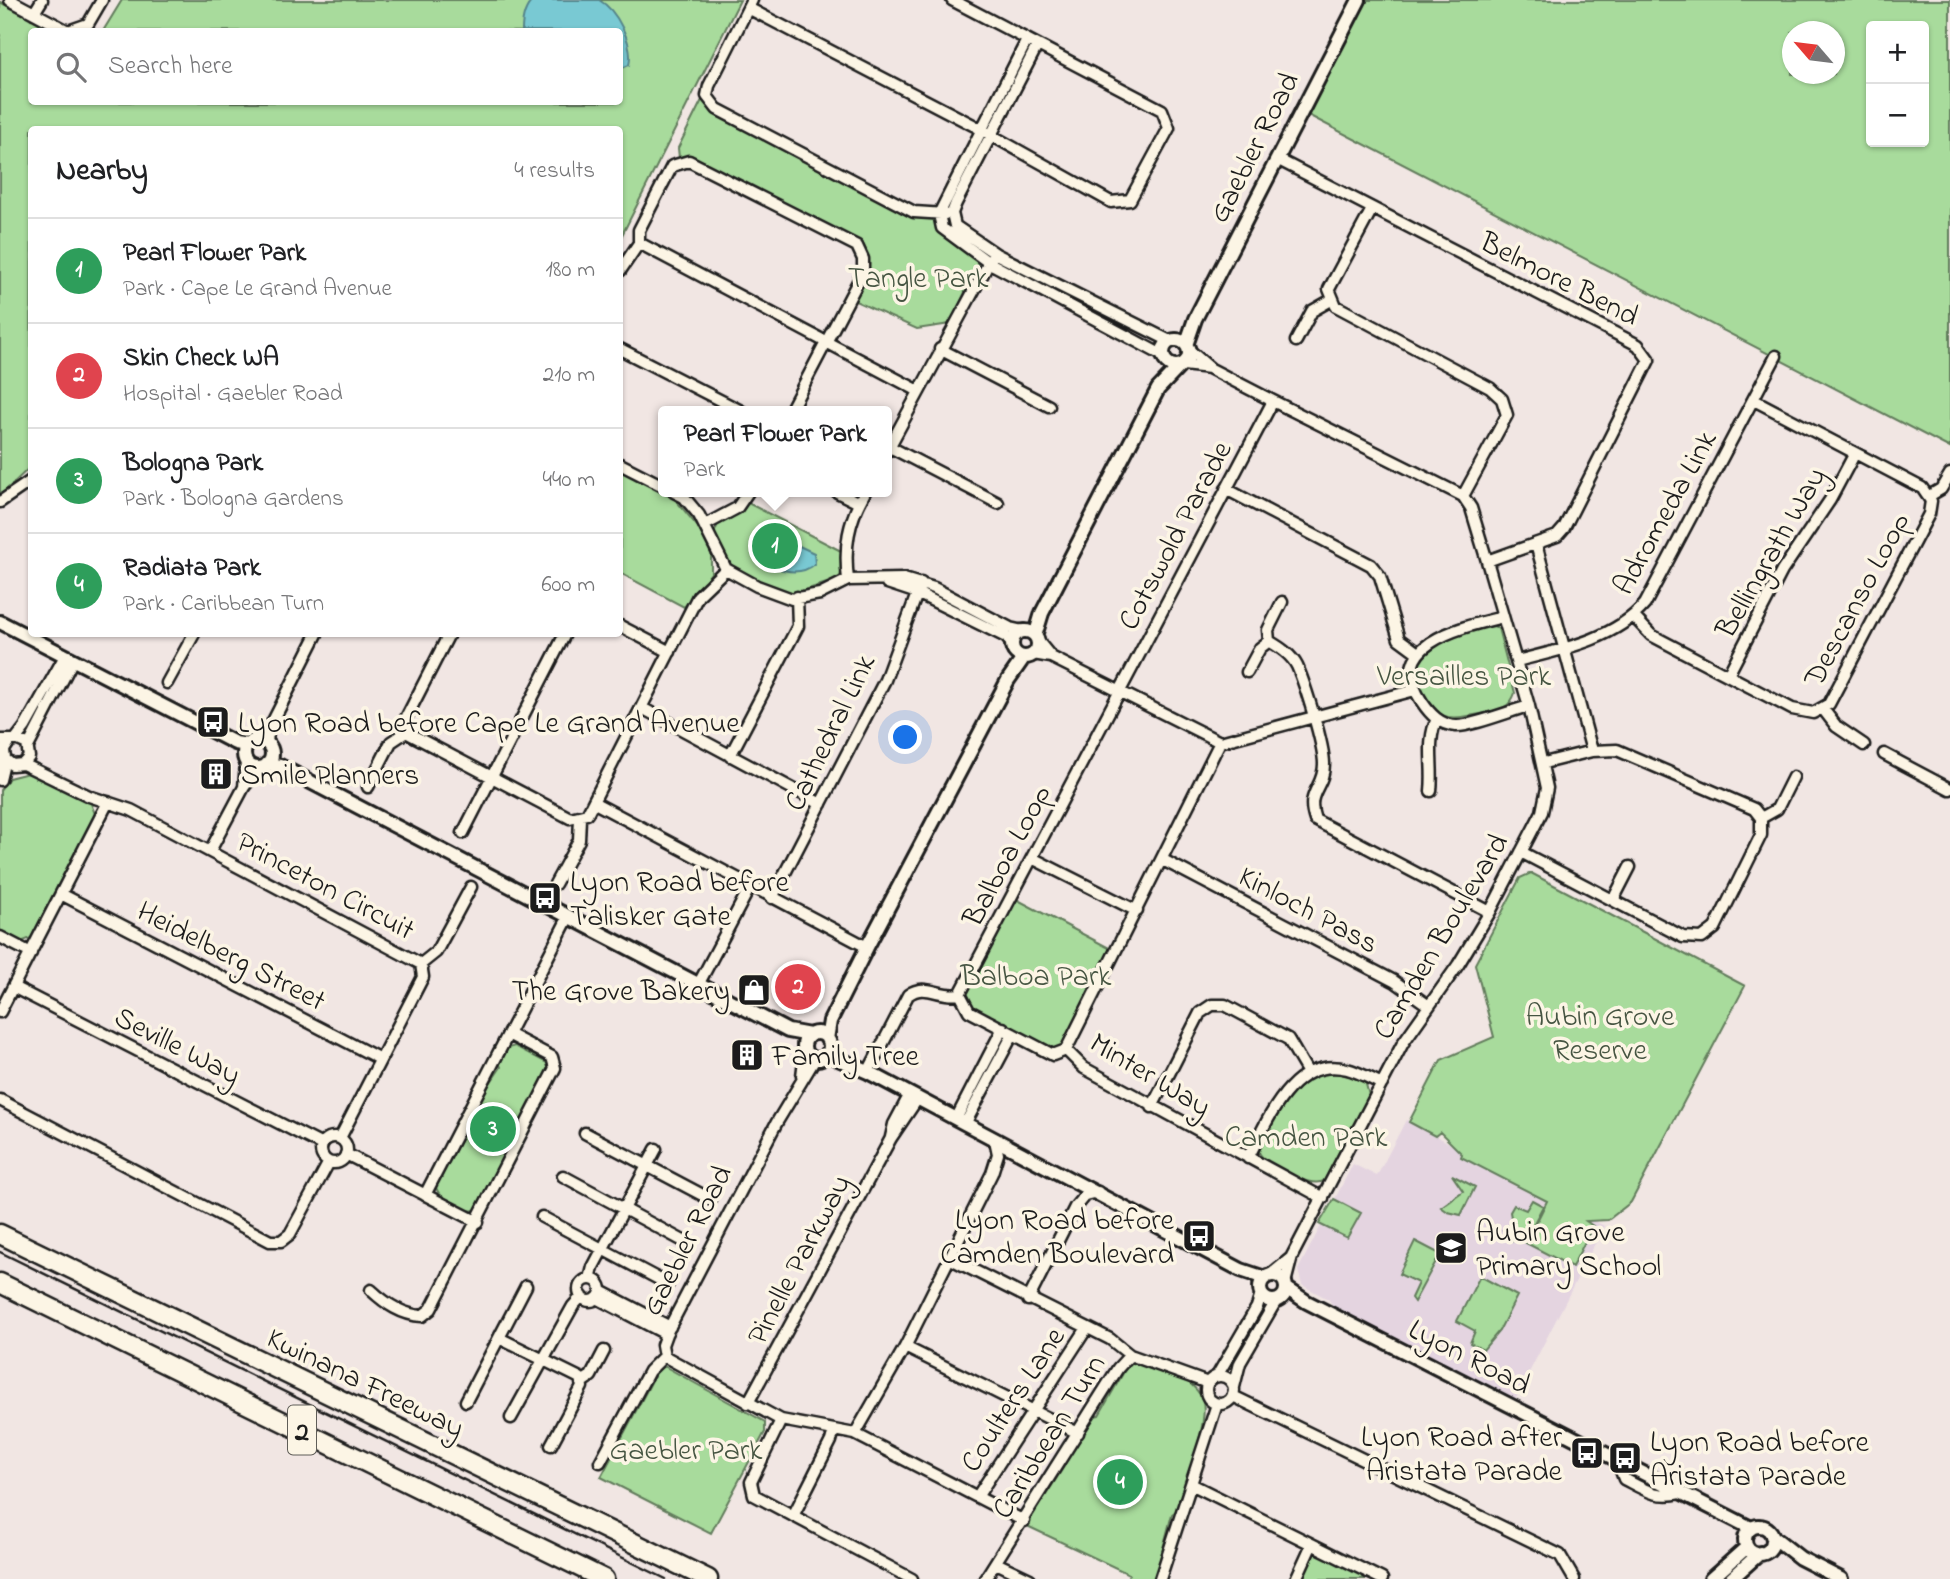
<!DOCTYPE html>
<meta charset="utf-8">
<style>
:root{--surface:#fff;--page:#f6f6f6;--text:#202124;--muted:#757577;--line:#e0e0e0;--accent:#1c1c1c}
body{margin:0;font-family:"Indie Flower",sans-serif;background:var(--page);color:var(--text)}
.controls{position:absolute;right:21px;top:21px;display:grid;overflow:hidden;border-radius:7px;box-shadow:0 2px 5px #0004}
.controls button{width:63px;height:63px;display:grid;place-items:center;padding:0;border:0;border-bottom:2px solid var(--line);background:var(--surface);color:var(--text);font:35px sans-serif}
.compass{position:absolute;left:1782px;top:21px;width:63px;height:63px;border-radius:50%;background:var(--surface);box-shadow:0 2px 5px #0004;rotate:298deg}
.you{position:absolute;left:906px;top:738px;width:24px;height:24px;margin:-18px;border:5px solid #fff;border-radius:50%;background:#1a73e8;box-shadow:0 0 0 10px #1a73e833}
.badge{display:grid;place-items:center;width:46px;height:46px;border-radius:50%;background:var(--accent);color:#fff;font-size:23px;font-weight:700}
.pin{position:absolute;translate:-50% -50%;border:4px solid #fff;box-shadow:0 2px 7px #0006}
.popup{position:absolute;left:658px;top:406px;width:234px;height:91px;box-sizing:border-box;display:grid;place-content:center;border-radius:7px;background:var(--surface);filter:drop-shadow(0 2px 5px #0005);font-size:23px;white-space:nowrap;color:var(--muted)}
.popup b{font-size:26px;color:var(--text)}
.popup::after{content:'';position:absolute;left:50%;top:100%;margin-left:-14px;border:14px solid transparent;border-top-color:var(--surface)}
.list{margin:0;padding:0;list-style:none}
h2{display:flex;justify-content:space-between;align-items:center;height:91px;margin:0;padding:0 28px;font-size:30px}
h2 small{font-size:23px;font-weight:400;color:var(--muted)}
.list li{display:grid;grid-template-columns:46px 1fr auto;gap:21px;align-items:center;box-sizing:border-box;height:105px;padding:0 28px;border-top:2px solid var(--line)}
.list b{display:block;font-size:26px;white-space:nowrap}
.list p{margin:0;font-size:23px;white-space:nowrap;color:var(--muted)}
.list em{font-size:23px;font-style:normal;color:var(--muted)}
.icon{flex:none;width:38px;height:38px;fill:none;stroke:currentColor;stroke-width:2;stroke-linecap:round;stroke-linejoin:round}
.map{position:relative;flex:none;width:1950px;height:1579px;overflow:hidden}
.search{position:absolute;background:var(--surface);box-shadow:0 2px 5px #0004;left:28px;top:28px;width:595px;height:77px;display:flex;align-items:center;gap:18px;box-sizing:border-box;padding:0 24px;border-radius:7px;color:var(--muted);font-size:26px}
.panel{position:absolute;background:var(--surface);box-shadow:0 2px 5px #0004;left:28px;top:126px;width:595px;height:511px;border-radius:7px}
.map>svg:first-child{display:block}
.built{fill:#e4d4e0}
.green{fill:#a8db9c;stroke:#627c5c;stroke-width:2;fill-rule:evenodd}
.water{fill:#79c9d3;stroke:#54848a;stroke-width:2}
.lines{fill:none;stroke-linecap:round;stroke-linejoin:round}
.minor-casing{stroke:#1c1c1c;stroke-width:15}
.tertiary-casing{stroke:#1c1c1c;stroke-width:18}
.motorway-casing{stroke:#1c1c1c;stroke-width:23}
.minor{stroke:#fcf5e5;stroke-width:10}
.tertiary{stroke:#fcf5e5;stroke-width:12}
.motorway{stroke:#fcf5e5;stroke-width:18}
.rail{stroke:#1c1c1c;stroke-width:2.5}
.labels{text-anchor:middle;stroke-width:7;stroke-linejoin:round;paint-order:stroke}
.shield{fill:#fcf5e5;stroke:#5f5d58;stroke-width:2}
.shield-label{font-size:28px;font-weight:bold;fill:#1c1c1c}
.street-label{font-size:30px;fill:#1c1c1c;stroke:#fcf5e5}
.park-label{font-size:30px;fill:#465542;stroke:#fcf5e5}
.poi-label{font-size:30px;fill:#1c1c1c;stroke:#fcf5e5;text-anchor:start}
</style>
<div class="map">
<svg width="1950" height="1579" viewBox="0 0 1950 1579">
<rect width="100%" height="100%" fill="#f1e6e3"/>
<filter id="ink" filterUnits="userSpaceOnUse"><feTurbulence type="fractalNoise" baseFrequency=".0143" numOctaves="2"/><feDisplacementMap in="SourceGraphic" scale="14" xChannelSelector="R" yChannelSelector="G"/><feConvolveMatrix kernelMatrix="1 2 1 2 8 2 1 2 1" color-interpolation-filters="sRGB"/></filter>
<g filter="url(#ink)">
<!-- built -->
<path class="built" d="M 1406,1120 L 1604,1226 L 1514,1402 L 1334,1307 L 1328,1299 L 1302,1285 L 1298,1270 L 1353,1164 L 1377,1176 Z"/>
<!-- green -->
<path class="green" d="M 122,0 L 740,0 L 620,239 L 620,130 L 32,130 L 31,466 L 0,496 L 0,2 L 54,31 L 32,32 L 32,102 L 620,102 L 620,32 L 103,31 Z
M 1367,0 L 1950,0 L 1950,448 L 1308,115 ZM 1871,26 L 1924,26 L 1924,142 L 1871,142 ZM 1792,32 L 1834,32 L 1834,74 L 1792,74 Z
M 704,96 L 715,111 L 914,214 L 937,217 L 975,257 L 978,265 L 950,324 L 917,329 L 853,300 L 869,258 L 859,244 L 690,157 L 679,158 L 678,148 Z
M 620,470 L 674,498 L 698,527 L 711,554 L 711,573 L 684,607 L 620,573 Z
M 746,502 L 841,551 L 842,570 L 839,579 L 796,593 L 782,592 L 734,571 L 714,534 L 718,524 Z
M 1487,623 L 1498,628 L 1515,693 C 1510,708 1500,710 1486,713 C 1473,715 1461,719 1448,717 C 1413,710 1407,659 1436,641 C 1450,632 1472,629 1487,623 Z
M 28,773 L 43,776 L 90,801 L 95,814 L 31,938 L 21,942 L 0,933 L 0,790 L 9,778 Z
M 1531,873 L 1745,986 L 1631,1202 L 1608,1220 L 1586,1221 L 1593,1226 L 1572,1267 L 1526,1243 L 1547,1201 L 1461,1157 L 1462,1154 L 1440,1132 L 1435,1136 L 1409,1122 L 1441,1060 L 1494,1037 L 1475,964 L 1520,878 Z
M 1014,898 L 1113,950 L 1066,1043 L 1059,1048 L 1048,1048 L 971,1007 L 965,994 Z
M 515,1046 L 549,1064 L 548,1072 L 482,1203 L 476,1210 C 461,1213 442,1202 436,1188 L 438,1180 L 478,1108 L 476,1104 L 501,1067 L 499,1063 L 508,1048 Z
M 1337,1072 L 1365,1081 L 1369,1095 L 1324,1181 C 1309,1188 1265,1167 1259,1152 C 1262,1132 1285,1094 1300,1081 C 1309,1074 1326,1073 1337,1072 Z
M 1452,1175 L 1475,1187 L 1461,1215 L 1448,1212 L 1441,1207 L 1463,1191 Z
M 1334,1199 L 1361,1213 L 1347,1238 L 1319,1224 Z
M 1532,1200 L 1543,1206 L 1524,1242 L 1510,1240 L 1503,1230 L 1512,1223 L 1510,1212 L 1514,1205 L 1526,1210 Z
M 1415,1241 L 1440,1254 L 1414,1302 L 1411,1298 L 1418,1283 L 1399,1274 Z
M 1480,1276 L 1517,1296 L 1499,1331 L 1483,1350 L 1470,1343 L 1475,1331 L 1457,1321 Z
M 1136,1359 C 1157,1368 1188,1374 1201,1396 C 1213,1416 1183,1488 1176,1511 L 1172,1514 L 1155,1579 L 1127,1579 L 1129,1574 L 1023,1524 L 1039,1499 L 1044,1498 L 1065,1465 L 1063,1461 L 1094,1416 L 1099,1415 L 1129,1363 Z
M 664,1366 L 765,1422 L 765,1432 L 711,1533 L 601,1477 L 657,1371 Z
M 1317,1553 L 1323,1553 L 1371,1579 L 1298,1579 L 1313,1554 Z"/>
<!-- water -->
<path class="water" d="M 533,0 L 599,0 C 617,10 634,44 629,65 L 620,69 L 620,32 L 522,31 C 522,20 524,8 533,0 Z
M 776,535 L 814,553 L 815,564 C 797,579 773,569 757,556 L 758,547 L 769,536 Z"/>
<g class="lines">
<defs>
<path id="minor" d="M 10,0 L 68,31 L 88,24 L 102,0
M 752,0 L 709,86 L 707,96 L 717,109 L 914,212 L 945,214
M 748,8 L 973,125 L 1111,202 L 1130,200 L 1169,128 L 1162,110 L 952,0
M 34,13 L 42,0
M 1027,40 L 939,214 L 942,228 L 988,262 L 1162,355
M 1037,46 L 956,203 L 952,213 L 955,226 L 996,254 L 1170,341
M 1277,159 L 1638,345 L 1649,360 L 1564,528 L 1557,536 L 1487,561
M 1372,209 L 1329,289 L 1336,306 L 1490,388 L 1502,399 L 1507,415 L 1463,496
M 620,271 L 639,243
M 1296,341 L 1312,311 L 1333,299
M 620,349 L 741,411
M 940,349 L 1049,406
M 1189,350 L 1211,369 L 1273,401 L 1463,496 L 1471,508 L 1487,561 L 1529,706 L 1547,788 L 1542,812 L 1490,912 L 1458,965 L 1403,1043 L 1292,1256 L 1285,1283
M 1183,365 L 1210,368
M 790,411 L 863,272 L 863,259 L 857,246 L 689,161 L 672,166 L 639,230 L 639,243 L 919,391
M 890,447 L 998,503
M 887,451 L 991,259
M 620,464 L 663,486
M 1226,489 L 1371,565 L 1380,576 L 1399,639 L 1418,653
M 674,492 L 684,497 L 699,515 L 726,569 L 757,586 L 792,599 L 820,594 L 848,580 L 904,579 L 934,588 L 1010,628 L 1023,631
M 837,492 L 859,503
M 1929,496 L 1941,489 L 1950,474
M 0,502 L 32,480
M 705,525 L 737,508 L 748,492
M 1536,544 L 1592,751
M 848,580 C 844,546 848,522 865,492
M 887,583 L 917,593 L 1006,637 L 1012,644
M 1503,617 C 1462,627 1383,644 1422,702 C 1430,714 1440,725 1456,726 C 1470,727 1513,710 1529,706
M 1634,617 L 1651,635 L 1792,709 L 1813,713 L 1829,704 L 1929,514 L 1931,501 L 1922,488 L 1754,400
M 620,626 L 670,652
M 449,634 L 405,720 L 406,732 L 570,818 L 587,814 L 698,596 L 726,569
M 1037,640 L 1051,657
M 1269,641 C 1279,647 1291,654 1297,666 C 1305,684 1324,745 1324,764 C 1324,789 1305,791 1315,820 L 1490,912
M 1269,641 L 1268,630 L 1282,602
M 1033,654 L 1051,657 L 1220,742 L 1415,690
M 1516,661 C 1560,650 1614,640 1645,604 L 1776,356
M 1247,672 L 1260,648 L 1269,641
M 1728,675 L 1782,571 L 1830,500 L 1855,453
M 167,683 L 194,634
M 642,708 L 821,804
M 1823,709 L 1836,726 L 1864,745
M 0,740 L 18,740 L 27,744 L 29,757 L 23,764 L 12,765 L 5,759 L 4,750 L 10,741
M 15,740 L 25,727 L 65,656
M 255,741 L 268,731
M 1220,742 L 1066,1050 L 1053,1055 L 969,1011 L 960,994 L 1273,401
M 267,744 L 268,731 L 317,634
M 28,747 L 73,660
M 1884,754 L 1950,789
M 730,756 L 798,626 L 797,597
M 23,764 L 89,796 L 131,810 L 421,964 L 423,977 L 340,1138
M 0,780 L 5,759
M 244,787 L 246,762
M 368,787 L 391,742 L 406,732
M 1431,791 C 1434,766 1426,741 1437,719
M 593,802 L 867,947
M 1761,818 L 1777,809 L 1793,777
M 463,833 L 565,634
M 210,851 L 244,787 L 259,768
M 1521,852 L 1683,937 L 1702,938 L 1715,928 L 1761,835 L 1761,818 L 1754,809 L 1617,750 L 1592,751 L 1544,763
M 1032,858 L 1137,911
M 1163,860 L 1394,981 L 1429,1006
M 555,884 L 579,840 L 580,818
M 61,894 L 380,1059
M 772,898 L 885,680 L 921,583
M 1613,900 L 1630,867
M 0,937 L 31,953
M 421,964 L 436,952 L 471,887
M 698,985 L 750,887
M 13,987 L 322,1145
M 0,1012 L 108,802
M 1066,1050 L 1084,1068 L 1323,1198
M 868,1072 L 908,995 C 925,982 940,998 960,994
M 802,1076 L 805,1052
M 0,1100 L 270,1241 L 281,1241 L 290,1234 L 329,1162
M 1152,1107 L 1200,1013 L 1212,1005 L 1225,1005 L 1288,1039 L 1308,1073
M 956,1119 L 1003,1028
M 965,1124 L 1013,1034
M 585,1133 L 710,1199
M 891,1137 L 894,1124 L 910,1094
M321 1150a13 13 0 1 1 26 0a13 13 0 1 1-26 0Z
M 346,1154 L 478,1222
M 1248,1158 C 1268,1120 1292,1056 1347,1069 C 1359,1072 1371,1079 1382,1084
M 563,1176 L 687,1243
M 425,1195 L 568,918
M 542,1217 L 668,1284
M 949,1258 L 1110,1339 L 1130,1355
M 1270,1275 L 1292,1257
M 590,1279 L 593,1267 L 656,1149
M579 1290a11 11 0 1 1 22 0a11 11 0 1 1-22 0Z
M 371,1290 C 386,1304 402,1315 422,1316 L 431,1309 L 555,1068 L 552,1057 L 508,1034
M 601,1291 L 670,1327
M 597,1298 L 666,1334
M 1028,1300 L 1075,1207 L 1085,1195 L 1098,1192
M 499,1338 L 580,1378 L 582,1387 L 551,1445
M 905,1347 L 1078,1433
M 664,1356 L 781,1420 L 855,1434 L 1024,1521
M1206 1390a14 14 0 1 1 28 0a14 14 0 1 1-28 0Z
M 1217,1376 L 1257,1307 L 1261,1294
M 582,1382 L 591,1376 L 604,1351
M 1234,1387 L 1240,1363 L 1276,1301
M 1233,1396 L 1560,1555 L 1574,1579
M 466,1401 L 526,1286
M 748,1403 L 891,1138 L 918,1098
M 511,1418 L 573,1306 L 582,1296
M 781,1420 L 751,1482 L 754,1495 L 912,1579
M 855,1434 L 905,1347 L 992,1173 L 998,1154 L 995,1140
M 1617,1460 L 1624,1479 C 1645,1490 1657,1499 1681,1493
M 600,1462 L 649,1371 L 664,1356 L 662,1345 L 666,1334 L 777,1122 L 815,1059
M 1193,1485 L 1382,1579
M 977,1497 L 1087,1328
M 793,1516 L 831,1441 L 834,1430
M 996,1563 L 1030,1579
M 985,1579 L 1118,1368 L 1130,1355 L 1208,1383
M 1160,1579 L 1217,1404
M 1296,1579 L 1312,1544"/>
<path id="tertiary" d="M1163 353a13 13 0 1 1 26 0a13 13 0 1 1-26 0Z
M 1186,345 L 1195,319 L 1359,0
M 0,622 L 235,743 L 248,745
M1012 644a13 13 0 1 1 26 0a13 13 0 1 1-26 0Z
M 1035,636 L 1042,613 L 1158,389 L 1180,366
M244 754a14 14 0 1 1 28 0a14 14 0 1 1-28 0Z
M 267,764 L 280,766 L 788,1031 L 810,1035
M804 1046a13 13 0 1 1 26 0a13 13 0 1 1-26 0Z
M 827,1039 L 830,1021 L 867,947 L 1008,680 L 1024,657
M 827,1054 L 868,1072 L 1241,1270 L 1265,1278
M1260 1288a13 13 0 1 1 26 0a13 13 0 1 1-26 0Z
M 1286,1288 L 1307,1302 L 1751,1528
M1745 1540a14 14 0 1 1 28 0a14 14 0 1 1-28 0Z
M 1772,1536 L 1800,1558 L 1841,1579
M 1711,1579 L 1747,1547
M 1731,1579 L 1760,1553"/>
<path id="motorway" d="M 0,1234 L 708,1579
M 0,1283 L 604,1579"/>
</defs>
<!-- minor casing -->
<use href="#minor" class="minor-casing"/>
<!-- tertiary casing -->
<use href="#tertiary" class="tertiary-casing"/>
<!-- motorway casing -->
<use href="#motorway" class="motorway-casing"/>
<!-- minor -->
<use href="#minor" class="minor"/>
<!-- tertiary -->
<use href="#tertiary" class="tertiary"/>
<!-- motorway -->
<use href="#motorway" class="motorway"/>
<!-- rail -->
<path class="rail" d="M 0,1252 L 666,1579"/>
</g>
</g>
<!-- icons -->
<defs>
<symbol id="bus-square" viewBox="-11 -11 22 22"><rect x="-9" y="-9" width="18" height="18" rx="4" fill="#1c1c1c" stroke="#fcf5e5"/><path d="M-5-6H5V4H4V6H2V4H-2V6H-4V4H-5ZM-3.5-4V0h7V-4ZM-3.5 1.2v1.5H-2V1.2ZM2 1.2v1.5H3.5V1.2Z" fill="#fff"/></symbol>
<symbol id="building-square" viewBox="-11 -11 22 22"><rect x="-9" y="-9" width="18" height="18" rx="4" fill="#1c1c1c" stroke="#fcf5e5"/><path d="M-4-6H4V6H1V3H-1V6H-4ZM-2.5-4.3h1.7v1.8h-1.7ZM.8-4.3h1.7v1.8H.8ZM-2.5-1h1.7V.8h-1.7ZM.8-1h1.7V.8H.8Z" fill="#fff"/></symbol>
<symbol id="shop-square" viewBox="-11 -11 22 22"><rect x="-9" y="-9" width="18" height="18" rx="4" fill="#1c1c1c" stroke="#fcf5e5"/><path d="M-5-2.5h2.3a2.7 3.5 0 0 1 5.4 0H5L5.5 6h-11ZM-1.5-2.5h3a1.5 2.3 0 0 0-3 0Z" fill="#fff"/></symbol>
<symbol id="school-square" viewBox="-11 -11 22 22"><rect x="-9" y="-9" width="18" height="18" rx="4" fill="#1c1c1c" stroke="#fcf5e5"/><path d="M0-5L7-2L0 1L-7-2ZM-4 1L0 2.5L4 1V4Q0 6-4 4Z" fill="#fff"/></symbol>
</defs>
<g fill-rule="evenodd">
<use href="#bus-square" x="194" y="703" width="38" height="38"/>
<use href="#building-square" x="197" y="755" width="38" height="38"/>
<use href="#bus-square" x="526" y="879" width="38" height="38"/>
<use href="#shop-square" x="735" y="971" width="38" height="38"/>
<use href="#building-square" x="728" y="1036" width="38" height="38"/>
<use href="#bus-square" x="1180" y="1217" width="38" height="38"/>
<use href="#school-square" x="1432" y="1229" width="38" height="38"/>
<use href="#bus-square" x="1568" y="1434" width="38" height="38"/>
<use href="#bus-square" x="1606" y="1439" width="38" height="38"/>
</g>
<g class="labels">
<!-- shield labels -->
<rect class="shield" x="288" y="1405.5" width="28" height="49" rx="5"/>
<g class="shield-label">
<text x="302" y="1440">2</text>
</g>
<!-- street labels -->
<g class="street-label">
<text transform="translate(1253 147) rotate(-63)" y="10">Gaebler Road</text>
<text transform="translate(1560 278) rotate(27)" y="10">Belmore Bend</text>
<text transform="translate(1664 512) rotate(-61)" y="10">Adromeda Link</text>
<text transform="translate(1174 535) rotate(-62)" y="10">Cotswold Parade</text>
<text transform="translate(1770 552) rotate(-60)" y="10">Bellingrath Way</text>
<text transform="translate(1856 599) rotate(-62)" y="10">Descanso Loop</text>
<text transform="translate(829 732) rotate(-64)" y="10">Cathedral Link</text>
<text transform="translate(1006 855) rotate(-62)" y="10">Balboa Loop</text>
<text transform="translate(326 885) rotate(28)" y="10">Princeton Circuit</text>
<text transform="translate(1309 909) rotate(28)" y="10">Kinloch Pass</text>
<text transform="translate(1440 936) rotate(-59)" y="10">Camden Boulevard</text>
<text transform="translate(232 955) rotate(27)" y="10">Heidelberg Street</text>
<text transform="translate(178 1045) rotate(27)" y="10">Seville Way</text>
<text transform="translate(1151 1074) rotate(31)" y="10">Minter Way</text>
<text transform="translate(686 1240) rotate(-63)" y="10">Gaebler Road</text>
<text transform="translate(798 1259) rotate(-62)" y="10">Pinelle Parkway</text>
<text transform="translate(1470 1356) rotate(27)" y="10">Lyon Road</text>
<text transform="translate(366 1382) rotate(26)" y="10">Kwinana Freeway</text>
<text transform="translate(1012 1399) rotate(-57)" y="10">Coulters Lane</text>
<text transform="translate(1048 1436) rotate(-58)" y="10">Caribbean Turn</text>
</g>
<!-- park labels -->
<g class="park-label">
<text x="918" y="287">Tangle Park</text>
<text x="1464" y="685">Versailles Park</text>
<text x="1036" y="985">Balboa Park</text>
<text x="1600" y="1025">Aubin Grove<tspan x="1600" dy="34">Reserve</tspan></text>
<text x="1306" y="1146">Camden Park</text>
<text x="686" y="1459">Gaebler Park</text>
</g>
<!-- poi labels -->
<g class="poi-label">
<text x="238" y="732">Lyon Road before Cape Le Grand Avenue</text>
<text x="241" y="784">Smile Planners</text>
<text x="570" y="891">Lyon Road before<tspan x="570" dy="34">Talisker Gate</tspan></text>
<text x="730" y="1000" text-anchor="end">The Grove Bakery</text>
<text x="772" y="1065">Family Tree</text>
<text x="1174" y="1229" text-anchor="end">Lyon Road before<tspan x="1174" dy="34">Camden Boulevard</tspan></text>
<text x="1476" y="1241">Aubin Grove<tspan x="1476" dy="34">Primary School</tspan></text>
<text x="1562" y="1446" text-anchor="end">Lyon Road after<tspan x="1562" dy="34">Aristata Parade</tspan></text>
<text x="1650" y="1451">Lyon Road before<tspan x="1650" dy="34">Aristata Parade</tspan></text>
</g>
</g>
</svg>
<div class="controls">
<button>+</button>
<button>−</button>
</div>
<svg class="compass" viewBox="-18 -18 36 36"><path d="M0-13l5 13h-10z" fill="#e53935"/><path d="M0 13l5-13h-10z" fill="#757577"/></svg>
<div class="you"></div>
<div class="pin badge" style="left:775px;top:546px;background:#2e9e5b">1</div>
<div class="popup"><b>Pearl Flower Park</b>Park</div>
<div class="pin badge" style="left:798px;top:987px;background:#e0444e">2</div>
<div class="pin badge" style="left:493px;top:1129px;background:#2e9e5b">3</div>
<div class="pin badge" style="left:1120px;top:1482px;background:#2e9e5b">4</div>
<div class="search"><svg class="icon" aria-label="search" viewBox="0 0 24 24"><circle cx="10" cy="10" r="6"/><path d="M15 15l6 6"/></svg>Search here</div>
<section class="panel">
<h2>Nearby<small>4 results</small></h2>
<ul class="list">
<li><span class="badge" style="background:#2e9e5b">1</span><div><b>Pearl Flower Park</b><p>Park · Cape Le Grand Avenue</p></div><em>180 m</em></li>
<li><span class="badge" style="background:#e0444e">2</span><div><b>Skin Check WA</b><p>Hospital · Gaebler Road</p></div><em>210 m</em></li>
<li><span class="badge" style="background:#2e9e5b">3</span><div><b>Bologna Park</b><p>Park · Bologna Gardens</p></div><em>440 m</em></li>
<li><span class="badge" style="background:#2e9e5b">4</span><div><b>Radiata Park</b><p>Park · Caribbean Turn</p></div><em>600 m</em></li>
</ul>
</section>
</div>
